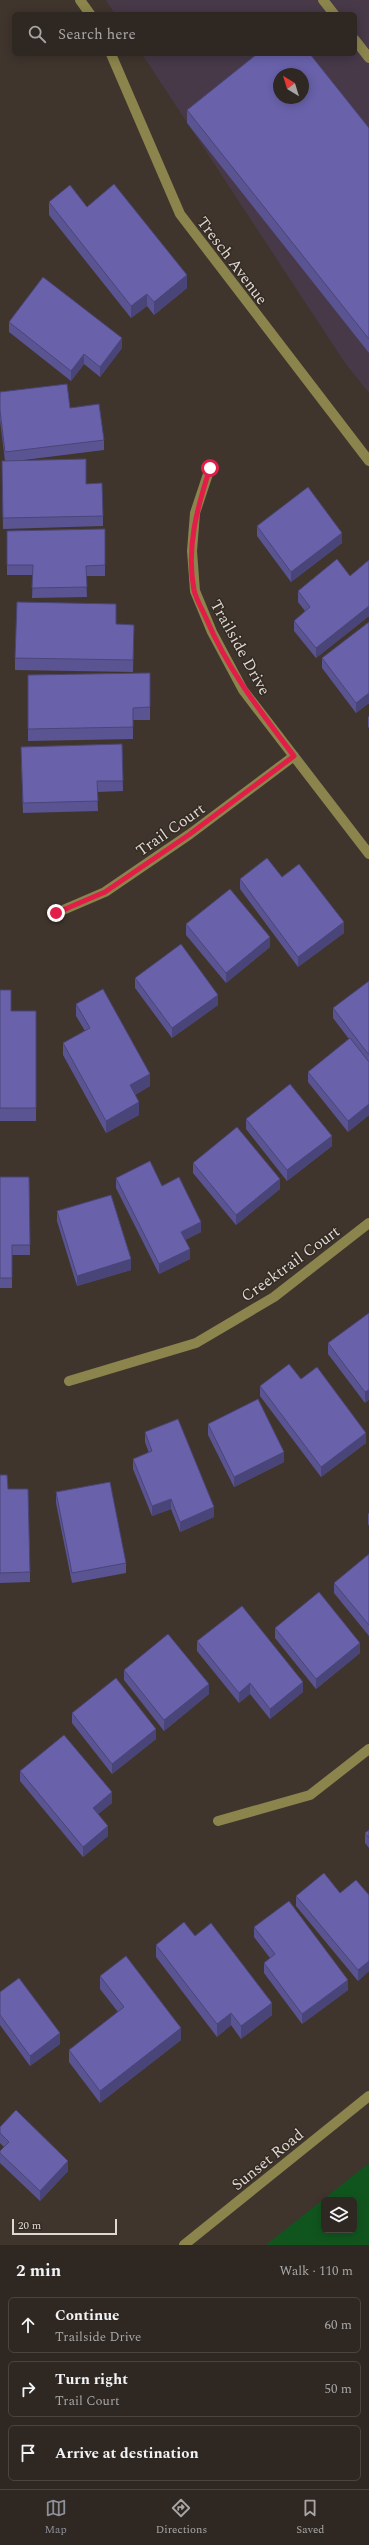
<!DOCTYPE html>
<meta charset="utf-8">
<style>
:root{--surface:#2f2822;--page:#3b342f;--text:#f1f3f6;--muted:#a7a6a5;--line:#4a4440;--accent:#8c9099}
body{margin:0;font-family:Spectral,serif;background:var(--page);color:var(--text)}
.controls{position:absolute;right:12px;bottom:12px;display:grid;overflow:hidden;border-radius:6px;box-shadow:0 2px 10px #0003}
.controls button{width:36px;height:36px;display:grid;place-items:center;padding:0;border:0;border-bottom:1px solid var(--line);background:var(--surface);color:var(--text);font:20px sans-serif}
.compass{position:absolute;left:273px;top:68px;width:36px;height:36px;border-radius:50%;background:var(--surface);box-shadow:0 2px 10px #0003;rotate:322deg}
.scale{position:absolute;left:12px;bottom:10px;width:105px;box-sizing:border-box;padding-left:4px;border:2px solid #dfd9d4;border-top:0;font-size:11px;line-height:14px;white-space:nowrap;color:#dfd9d4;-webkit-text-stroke:3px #342b23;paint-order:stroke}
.stop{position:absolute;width:12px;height:12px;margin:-9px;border:3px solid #e11d48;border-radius:50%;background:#fff}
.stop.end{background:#e11d48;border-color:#fff;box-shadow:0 1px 4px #0008}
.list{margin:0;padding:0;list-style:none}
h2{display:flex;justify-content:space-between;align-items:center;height:52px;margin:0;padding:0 16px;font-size:17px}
h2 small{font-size:13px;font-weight:400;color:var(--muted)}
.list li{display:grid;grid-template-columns:26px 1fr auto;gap:12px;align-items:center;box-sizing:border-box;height:56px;margin:0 8px 8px;padding:0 8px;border:1px solid var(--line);border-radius:6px}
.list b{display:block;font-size:15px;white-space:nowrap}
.list p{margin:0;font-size:13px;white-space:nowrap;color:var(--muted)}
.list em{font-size:13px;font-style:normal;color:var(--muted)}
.icon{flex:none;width:22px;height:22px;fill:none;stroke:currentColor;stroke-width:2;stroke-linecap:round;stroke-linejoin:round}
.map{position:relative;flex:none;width:369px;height:2245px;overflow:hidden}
.search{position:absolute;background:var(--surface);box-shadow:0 2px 10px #0003;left:12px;right:12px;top:12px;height:44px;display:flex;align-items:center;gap:10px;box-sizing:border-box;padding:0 14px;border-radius:6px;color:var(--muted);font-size:15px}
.sheet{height:244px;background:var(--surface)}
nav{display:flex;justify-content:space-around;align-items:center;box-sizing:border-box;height:56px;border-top:1px solid var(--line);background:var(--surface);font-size:11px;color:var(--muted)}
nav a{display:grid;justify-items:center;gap:2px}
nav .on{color:var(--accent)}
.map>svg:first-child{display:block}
.industrial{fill:#473948;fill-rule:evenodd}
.green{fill:#11551e;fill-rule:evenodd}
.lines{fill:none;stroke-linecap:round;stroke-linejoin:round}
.minor{stroke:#8b844c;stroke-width:10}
.wall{fill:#5a5493}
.shaded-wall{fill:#4a4578}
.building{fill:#6962ab;stroke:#4a4578;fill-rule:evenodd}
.route{stroke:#e11d48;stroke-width:5}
.labels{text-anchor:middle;stroke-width:3;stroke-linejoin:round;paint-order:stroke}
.street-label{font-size:16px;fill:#dfd9d4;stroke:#342b23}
</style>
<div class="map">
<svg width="369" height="2245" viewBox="0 0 369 2245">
<rect width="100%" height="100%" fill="#3f352d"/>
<!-- industrial -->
<path class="industrial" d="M 106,0 L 369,0 L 369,393 L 345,363 L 142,54 L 355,54 L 355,14 L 115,14 ZM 279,74 L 303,74 L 303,98 L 279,98 Z"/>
<!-- green -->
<path class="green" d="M 369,2163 L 369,2245 L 266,2245 ZM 324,2200 L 354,2200 L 354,2230 L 324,2230 Z"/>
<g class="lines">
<!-- minor -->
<path class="minor" d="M 80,0 L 90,14
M 323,0 L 334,14
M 355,40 L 369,58
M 111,54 L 180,214 L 369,461
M 210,468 L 195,513 L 192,551 L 195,591 L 212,632 L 243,690 L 369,854
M 56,913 L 105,892 L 190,834 L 294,756
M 69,1381 L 196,1343 L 274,1297 L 369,1223
M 218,1821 L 310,1795 L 369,1749
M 184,2245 L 369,2096"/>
</g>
<!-- wall -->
<path class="wall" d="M 187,110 L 369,128 L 369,353 L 187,123 Z
M 49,202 L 87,207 L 187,288 L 154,315 L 147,306 L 131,318 L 49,215 Z
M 9,322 L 122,348 L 100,377 L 84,364 L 71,381 L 9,332 Z
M 0,392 L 70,408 L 104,440 L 104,450 L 16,461 L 86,484 L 103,516 L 103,526 L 3,529 L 2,471 L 5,461 L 0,420 Z
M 257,526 L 342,543 L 291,582 L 257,536 Z
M 105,529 L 105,576 L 86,576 L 87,597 L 32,598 L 33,575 L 7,575 L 7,531 Z
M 369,560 L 369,616 L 316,658 L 294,631 L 294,621 L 305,611 L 298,602 L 298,591 L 350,576 Z
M 369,622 L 369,703 L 356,713 L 322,668 L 322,658 Z
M 116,624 L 134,625 L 133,672 L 15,670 L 15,658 Z
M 150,673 L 150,720 L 133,720 L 133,739 L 28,741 L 28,675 Z
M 369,716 L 369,728 L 368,727 L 368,717 Z
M 122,744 L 123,791 L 97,792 L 98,811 L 23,813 L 21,757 Z
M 282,877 L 344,933 L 298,967 L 240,889 L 240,879 Z
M 186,924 L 270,947 L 226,983 L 186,935 Z
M 135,978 L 218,1005 L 172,1038 L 135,988 Z
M 369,981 L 369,1115 L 348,1132 L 308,1082 L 308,1072 L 349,1039 L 333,1018 L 333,1008 Z
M 0,990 L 11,1011 L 36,1011 L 36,1121 L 0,1121 Z
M 76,1004 L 150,1086 L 135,1095 L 139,1115 L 106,1133 L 63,1055 L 63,1043 L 85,1031 L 76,1016 Z
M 246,1119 L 332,1146 L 287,1181 L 246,1129 Z
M 193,1163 L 280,1189 L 236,1225 L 193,1173 Z
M 0,1177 L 29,1177 L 30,1255 L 12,1255 L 12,1288 L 0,1288 Z
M 116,1178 L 162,1186 L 201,1232 L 185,1240 L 190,1259 L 159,1274 L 116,1188 Z
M 57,1211 L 131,1270 L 77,1286 L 57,1221 Z
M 369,1313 L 365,1403 L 328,1354 L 328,1343 Z
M 301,1379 L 366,1443 L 321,1477 L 260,1396 L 260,1386 Z
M 208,1424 L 284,1462 L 234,1487 L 208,1435 Z
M 145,1432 L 214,1517 L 180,1532 L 171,1509 L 152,1516 L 133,1469 L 133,1459 L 149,1453 L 145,1442 Z
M 0,1475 L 8,1489 L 30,1572 L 30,1582 L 0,1583 Z
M 56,1492 L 126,1563 L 126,1573 L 72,1583 L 56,1503 Z
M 369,1513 L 369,1526 L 368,1524 L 368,1514 Z
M 369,1554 L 369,1636 L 334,1593 L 334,1583 Z
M 275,1628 L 360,1653 L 316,1689 L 275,1638 Z
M 197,1641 L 303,1692 L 270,1719 L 250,1694 L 239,1703 L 197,1651 Z
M 124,1670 L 209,1694 L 164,1731 L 124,1680 Z
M 72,1713 L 156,1739 L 112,1774 L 72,1723 Z
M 20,1771 L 112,1803 L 98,1814 L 108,1836 L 83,1857 L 20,1781 Z
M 369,1830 L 369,1848 L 365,1843 L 365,1833 Z
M 340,1893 L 369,1895 L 369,1971 L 358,1981 L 296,1906 L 296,1896 Z
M 254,1927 L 348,1990 L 302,2024 L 264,1973 L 264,1963 L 270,1958 L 254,1937 Z
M 156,1945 L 272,2015 L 241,2039 L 231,2025 L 217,2037 L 156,1957 Z
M 100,1976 L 181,2040 L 100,2103 L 69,2062 L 69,2050 L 118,2012 L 100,1989 Z
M 0,1992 L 60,2044 L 30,2066 L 0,2025 Z
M 0,2127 L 68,2171 L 40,2201 L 0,2163 L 0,2151 L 4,2147 L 0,2143 Z"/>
<!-- shaded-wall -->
<path class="shaded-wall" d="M 187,275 L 187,288 L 154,315 L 154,302 Z
M 147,294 L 147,306 L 131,318 L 131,306 Z
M 122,338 L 122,348 L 100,377 L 100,367 Z
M 84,354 L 84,364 L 71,381 L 71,371 Z
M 342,533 L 342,543 L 291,582 L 291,572 Z
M 369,606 L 369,616 L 316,658 L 316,648 Z
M 369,693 L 369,703 L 356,713 L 356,703 Z
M 344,922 L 344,933 L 298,967 L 298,957 Z
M 270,937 L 270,947 L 226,983 L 226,973 Z
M 218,995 L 218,1005 L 172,1038 L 172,1028 Z
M 150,1074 L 150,1086 L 130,1098 L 130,1085 Z
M 139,1102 L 139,1115 L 106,1133 L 106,1121 Z
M 369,1104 L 369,1115 L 348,1132 L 348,1121 Z
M 332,1136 L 332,1146 L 287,1181 L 287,1170 Z
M 280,1179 L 280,1189 L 236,1225 L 236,1215 Z
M 201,1222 L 201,1232 L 181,1242 L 181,1232 Z
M 190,1249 L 190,1259 L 159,1274 L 159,1264 Z
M 131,1259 L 131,1270 L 77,1286 L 77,1276 Z
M 369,1390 L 369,1400 L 365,1403 L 365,1392 Z
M 366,1433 L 366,1443 L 321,1477 L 321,1467 Z
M 284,1452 L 284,1462 L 234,1487 L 234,1477 Z
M 171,1499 L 171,1509 L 152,1516 L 152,1506 Z
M 214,1507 L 214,1517 L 180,1532 L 180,1522 Z
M 360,1643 L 360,1653 L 316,1689 L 316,1679 Z
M 303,1682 L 303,1692 L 270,1719 L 270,1709 Z
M 250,1683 L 250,1694 L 239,1703 L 239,1693 Z
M 209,1684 L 209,1694 L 164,1731 L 164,1720 Z
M 156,1729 L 156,1739 L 112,1774 L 112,1764 Z
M 112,1792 L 112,1803 L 93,1818 L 93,1808 Z
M 108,1826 L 108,1836 L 83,1857 L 83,1847 Z
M 369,1961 L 369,1971 L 358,1981 L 358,1970 Z
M 348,1980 L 348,1990 L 302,2024 L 302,2014 Z
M 272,2003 L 272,2015 L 241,2039 L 241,2026 Z
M 231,2013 L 231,2025 L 217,2037 L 217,2024 Z
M 181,2028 L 181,2040 L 100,2103 L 100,2091 Z
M 60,2033 L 60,2044 L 30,2066 L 30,2056 Z
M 68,2161 L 68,2171 L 40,2201 L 40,2191 Z"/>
<!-- building -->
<path class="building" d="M 257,54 L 310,54 L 369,128 L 369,339 L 187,110 ZM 279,74 L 303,74 L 303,98 L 279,98 Z
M 114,184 L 187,275 L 154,302 L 147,294 L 131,306 L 49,202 L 70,185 L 87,207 Z
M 43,277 L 122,338 L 100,367 L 84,354 L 71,371 L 9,322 Z
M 67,384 L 70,408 L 99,404 L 104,440 L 5,452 L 0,410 L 0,392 Z
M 86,459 L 86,484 L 102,483 L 103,516 L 3,518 L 2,461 Z
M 308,487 L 342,533 L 291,572 L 257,526 Z
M 105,529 L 105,565 L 86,566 L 87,587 L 32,588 L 33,565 L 7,565 L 7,531 Z
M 337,559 L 350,576 L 369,560 L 369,606 L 316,648 L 294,621 L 310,607 L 298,591 Z
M 17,602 L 116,604 L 116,624 L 134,625 L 133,660 L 15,658 Z
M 369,622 L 369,693 L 356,703 L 322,658 Z
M 150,673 L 150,707 L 133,708 L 133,727 L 28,729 L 28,675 Z
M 122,744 L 123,781 L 97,781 L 98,801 L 23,803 L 21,747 Z
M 267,858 L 282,877 L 299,864 L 344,922 L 298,957 L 240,879 Z
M 230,889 L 270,937 L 226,973 L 186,924 Z
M 181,944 L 218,995 L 172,1028 L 135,978 Z
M 369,981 L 369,1055 L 333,1008 Z
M 103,989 L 150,1074 L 130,1085 L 139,1102 L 106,1121 L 63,1043 L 90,1028 L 76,1004 Z
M 0,990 L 11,990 L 11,1011 L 36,1011 L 36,1108 L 0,1108 Z
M 350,1038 L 369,1062 L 369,1104 L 348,1121 L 308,1072 Z
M 290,1084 L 332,1136 L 287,1170 L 246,1119 Z
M 237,1127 L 280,1179 L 236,1215 L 193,1163 Z
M 150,1161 L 162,1186 L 179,1177 L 201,1222 L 181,1232 L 190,1249 L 159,1264 L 116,1178 Z
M 0,1177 L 29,1177 L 30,1245 L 12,1245 L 12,1278 L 0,1278 Z
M 111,1195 L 131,1259 L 77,1276 L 57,1211 Z
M 369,1313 L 369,1390 L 365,1392 L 328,1343 Z
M 289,1364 L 301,1379 L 317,1367 L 366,1433 L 321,1467 L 260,1386 Z
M 258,1399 L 284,1452 L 234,1477 L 208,1424 Z
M 178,1419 L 214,1507 L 180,1522 L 171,1499 L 152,1506 L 133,1459 L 152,1451 L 145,1432 Z
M 0,1475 L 7,1475 L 8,1489 L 28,1489 L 30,1572 L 0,1573 Z
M 110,1482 L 126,1563 L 72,1573 L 56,1492 Z
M 369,1554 L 369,1625 L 334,1583 Z
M 319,1592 L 360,1643 L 316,1679 L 275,1628 Z
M 242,1606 L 303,1682 L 270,1709 L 250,1683 L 239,1693 L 197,1641 Z
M 168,1634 L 209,1684 L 164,1720 L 124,1670 Z
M 116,1678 L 156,1729 L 112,1764 L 72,1713 Z
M 64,1735 L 112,1792 L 93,1808 L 108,1826 L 83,1847 L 20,1771 Z
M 369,1830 L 369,1838 L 365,1833 Z
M 324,1873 L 340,1893 L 356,1880 L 369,1895 L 369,1961 L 358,1970 L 296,1896 Z
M 289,1901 L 348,1980 L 302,2014 L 264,1963 L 275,1954 L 254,1927 Z
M 184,1922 L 195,1936 L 211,1923 L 272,2003 L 241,2026 L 231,2013 L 217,2024 L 156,1945 Z
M 126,1956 L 181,2028 L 100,2091 L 69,2050 L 124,2007 L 100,1976 Z
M 19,1978 L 60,2033 L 30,2056 L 0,2015 L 0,1992 Z
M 16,2110 L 68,2161 L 40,2191 L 0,2153 L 0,2151 L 9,2142 L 0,2133 L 0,2127 Z"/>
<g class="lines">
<!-- route -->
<path class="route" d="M 56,913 L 105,892 L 190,834 L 294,756 C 260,711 228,670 206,618 C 202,609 196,599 194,590 C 186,548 197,508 210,468"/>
</g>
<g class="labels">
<!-- street labels -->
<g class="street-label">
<text transform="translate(233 260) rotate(53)" y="6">Tresch Avenue</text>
<text transform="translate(241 647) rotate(61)" y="6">Trailside Drive</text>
<text transform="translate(170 829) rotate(-35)" y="6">Trail Court</text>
<text transform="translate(290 1263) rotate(-36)" y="6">Creektrail Court</text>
<text transform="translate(267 2159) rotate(-39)" y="6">Sunset Road</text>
</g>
</g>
</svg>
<div class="controls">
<button><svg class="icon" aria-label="layers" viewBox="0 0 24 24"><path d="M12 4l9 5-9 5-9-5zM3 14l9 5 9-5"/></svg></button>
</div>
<svg class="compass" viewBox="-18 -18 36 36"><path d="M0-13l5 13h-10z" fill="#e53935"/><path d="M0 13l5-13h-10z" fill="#a7a6a5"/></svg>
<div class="scale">20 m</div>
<div class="stop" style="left:210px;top:468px"></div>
<div class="stop end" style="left:56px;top:913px"></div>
<div class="search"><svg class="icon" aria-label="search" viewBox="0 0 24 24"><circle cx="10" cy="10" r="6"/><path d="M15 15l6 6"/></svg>Search here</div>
</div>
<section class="sheet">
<h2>2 min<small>Walk · 110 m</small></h2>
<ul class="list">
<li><svg class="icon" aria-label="ahead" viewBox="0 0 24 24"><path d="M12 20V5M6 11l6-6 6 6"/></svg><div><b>Continue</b><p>Trailside Drive</p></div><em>60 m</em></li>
<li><svg class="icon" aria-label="right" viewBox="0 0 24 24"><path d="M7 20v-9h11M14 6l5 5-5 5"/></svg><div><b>Turn right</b><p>Trail Court</p></div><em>50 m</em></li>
<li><svg class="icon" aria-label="arrive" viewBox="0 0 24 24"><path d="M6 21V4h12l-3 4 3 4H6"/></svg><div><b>Arrive at destination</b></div></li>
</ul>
</section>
<nav>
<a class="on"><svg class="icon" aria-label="map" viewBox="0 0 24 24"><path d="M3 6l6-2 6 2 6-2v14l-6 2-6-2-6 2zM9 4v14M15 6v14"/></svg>Map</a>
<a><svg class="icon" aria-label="directions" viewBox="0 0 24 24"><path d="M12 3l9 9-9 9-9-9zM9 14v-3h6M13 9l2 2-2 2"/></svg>Directions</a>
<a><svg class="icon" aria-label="saved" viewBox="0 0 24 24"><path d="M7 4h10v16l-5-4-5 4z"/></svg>Saved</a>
</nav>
